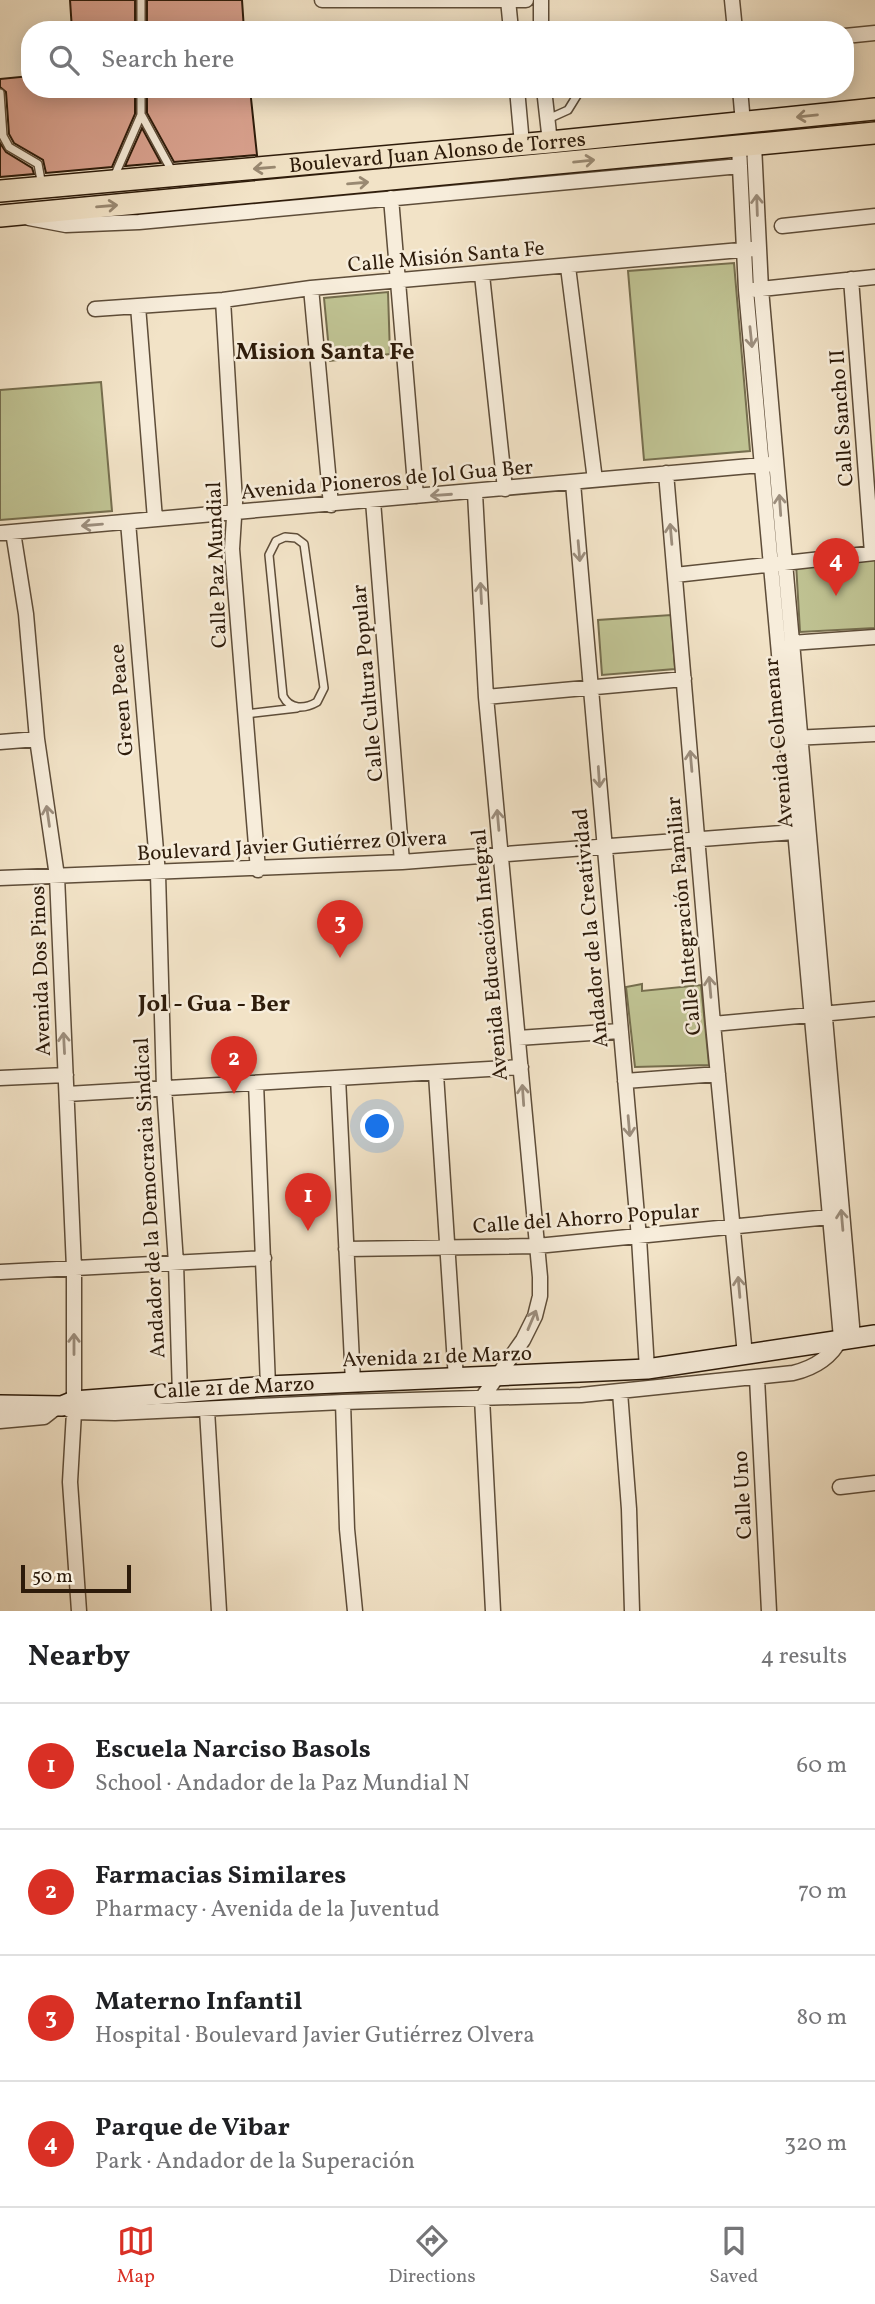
<!DOCTYPE html>
<meta charset="utf-8">
<style>
:root{--surface:#fff;--page:#f2f2f2;--text:#202124;--muted:#757577;--line:#e0e0e0;--accent:#d93025}
body{margin:0;font-family:Vollkorn,serif;background:var(--page);color:var(--text)}
.scale{position:absolute;left:21px;bottom:18px;width:110px;box-sizing:border-box;padding-left:7px;border:4px solid #2d1b0a;border-top:0;font-size:19px;line-height:24px;white-space:nowrap;color:#2d1b0a;-webkit-text-stroke:5px #f7eddb;paint-order:stroke}
.you{position:absolute;left:378px;top:1127px;width:24px;height:24px;margin:-18px;border:5px solid #fff;border-radius:50%;background:#1a73e8;box-shadow:0 0 0 10px #1a73e833}
.badge{display:grid;place-items:center;width:46px;height:46px;border-radius:50%;background:var(--accent);color:#fff;font-size:23px;font-weight:700}
.pin{position:absolute;translate:-50% -58px;filter:drop-shadow(0 2px 4px #0008)}
.pin::after{content:'';position:absolute;top:37px;width:24px;height:21px;background:inherit;clip-path:polygon(0 0,100% 0,50% 100%)}
.list{margin:0;padding:0;list-style:none}
h2{display:flex;justify-content:space-between;align-items:center;height:91px;margin:0;padding:0 28px;font-size:30px}
h2 small{font-size:23px;font-weight:400;color:var(--muted)}
.list li{display:grid;grid-template-columns:46px 1fr auto;gap:21px;align-items:center;box-sizing:border-box;height:126px;padding:0 28px;border-top:2px solid var(--line)}
.list b{display:block;font-size:26px;white-space:nowrap}
.list p{margin:0;font-size:23px;white-space:nowrap;color:var(--muted)}
.list em{font-size:23px;font-style:normal;color:var(--muted)}
.icon{flex:none;width:38px;height:38px;fill:none;stroke:currentColor;stroke-width:2;stroke-linecap:round;stroke-linejoin:round}
.map{position:relative;flex:none;width:875px;height:1611px;overflow:hidden}
.search{position:absolute;background:var(--surface);box-shadow:0 4px 18px #0003;left:21px;right:21px;top:21px;height:77px;display:flex;align-items:center;gap:18px;box-sizing:border-box;padding:0 24px;border-radius:28px;color:var(--muted);font-size:26px}
.sheet{height:595px;background:var(--surface)}
nav{display:flex;justify-content:space-around;align-items:center;box-sizing:border-box;height:98px;border-top:2px solid var(--line);background:var(--surface);font-size:19px;color:var(--muted)}
nav a{display:grid;justify-items:center;gap:4px}
nav .on{color:var(--accent)}
.map>svg:first-child{display:block}
.green{fill:#bfc292;stroke:#766e4e;stroke-width:2}
.building{fill:#d9a18e;stroke:#2d1b0a;stroke-width:2}
.lines{fill:none;stroke-linecap:round;stroke-linejoin:round}
.lane-casing{stroke:#5e4d39;stroke-width:10}
.street-casing{stroke:#5e4d39;stroke-width:17}
.secondary-casing{stroke:#2d1b0a;stroke-width:22}
.primary-casing{stroke:#2d1b0a;stroke-width:24}
.lane{stroke:#f7eddb;stroke-width:7}
.street{stroke:#f7eddb;stroke-width:14}
.secondary{stroke:#f7eddb;stroke-width:19}
.primary{stroke:#f2e3c7;stroke-width:21}
.oneway{stroke:#998972}
.oneway2{stroke:#9c8e7d}
.labels{text-anchor:middle;stroke-width:5;stroke-linejoin:round;paint-order:stroke}
.street-label{font-size:21px;fill:#2d1b0a;stroke:#f7eddb}
.quarter-label{font-size:24px;font-weight:bold;fill:#2d1b0a;stroke:#f7eddb}
</style>
<div class="map">
<svg width="875" height="1611" viewBox="0 0 875 1611">
<rect width="100%" height="100%" fill="#f2e3c7"/>
<filter id="stains"><feTurbulence type="fractalNoise" baseFrequency=".00286" numOctaves="4"/><feColorMatrix values="0 0 0 0 .2 0 0 0 0 .09 0 0 0 0 .02 0 0 0 .5 -.17"/></filter>
<radialGradient id="worn" r=".72"><stop offset=".6" stop-color="#630" stop-opacity="0"/><stop offset="1" stop-color="#630" stop-opacity=".3"/></radialGradient>
<!-- green -->
<path class="green" d="M 734,263 L 750,451 L 644,460 L 628,271 Z
M 388,292 L 390,354 L 330,361 L 324,298 Z
M 101,382 L 112,511 L 0,520 L 0,390 Z
M 875,559 L 875,628 L 800,632 L 796,563 Z
M 671,615 L 675,669 L 602,675 L 598,620 Z
M 642,984 L 642,991 L 701,985 L 709,1065 L 635,1067 L 626,987 Z"/>
<!-- building -->
<path class="building" d="M 70,0 L 135,0 L 135,30 L 72,30 Z
M 147,0 L 242,0 L 244,30 L 147,30 Z
M 30,76 L 30,89 L 135,89 L 135,114 L 112,167 L 46,173 L 43,160 L 14,143 L 9,134 L 6,92 L 0,87 L 0,79 Z
M 147,89 L 250,89 L 257,155 L 174,162 L 147,113 Z
M 142,128 L 161,163 L 125,166 Z
M 0,143 L 6,152 L 32,168 L 34,174 L 0,177 Z"/>
<g class="lines">
<defs>
<path id="lane" d="M 141,0 L 141,30
M 0,93 L 3,136 L 9,147 L 38,164 L 42,186
M 142,116 L 173,173
M 548,119 L 568,110 L 581,89
M 114,177 L 141,115 L 141,89
M 285,537 L 296,538 L 304,544 L 324,688 L 317,702 C 305,709 290,710 283,696 L 269,555 L 276,541 Z
M 246,714 L 297,708"/>
<path id="street" d="M 322,0 L 526,0
M 508,0 L 511,30
M 541,0 L 541,30
M 732,0 L 735,30
M 845,36 L 875,33
M 517,89 L 522,144
M 544,89 L 550,142
M 740,89 L 743,123
M 754,145 L 761,289 L 853,1337
M 391,198 L 416,496
M 29,218 L 66,225 L 139,222 L 740,166
M 782,226 L 875,216
M 568,267 L 595,480
M 482,275 L 505,489
M 851,279 L 872,553
M 311,288 L 331,505
M 751,290 L 875,277
M 223,300 L 235,502 L 232,549 L 258,870
M 138,306 L 155,519
M 95,309 L 223,300 L 311,288 L 752,249
M 666,473 L 713,1024 L 745,1355
M 573,483 L 639,1238 L 647,1369
M 475,493 L 486,697 L 540,1277 L 540,1296 L 535,1316 L 523,1340 L 482,1398 L 493,1611
M 373,501 L 402,862
M 128,522 L 158,874 L 164,1088 L 176,1263 L 180,1395
M 13,532 L 26,614 L 37,739 L 57,876 L 74,1268 L 74,1412 L 70,1482 L 79,1611
M 0,533 L 772,464
M 675,575 L 875,553
M 791,643 L 875,637
M 486,697 L 684,679
M 793,738 L 875,734
M 0,742 L 37,739
M 0,878 L 402,862 L 794,832
M 713,1024 L 875,1009
M 518,1038 L 620,1031
M 436,1074 L 456,1379
M 0,1078 L 66,1075
M 338,1078 L 353,1382
M 625,1081 L 718,1074
M 256,1083 L 268,1386
M 67,1094 L 521,1067
M 346,1249 L 537,1246 L 829,1217
M 0,1272 L 264,1258
M 757,1378 L 769,1611
M 620,1392 L 629,1509 L 632,1611
M 343,1402 L 347,1529 L 355,1611
M 62,1406 L 74,1412 L 115,1413 L 343,1402 L 581,1395 L 793,1373 C 814,1368 831,1358 841,1338 L 746,290 L 739,147
M 207,1410 L 219,1611
M 0,1421 L 44,1417 L 58,1406
M 840,1487 L 875,1483"/>
<path id="secondary" d="M 0,1405 L 62,1406 L 74,1401 L 268,1386 L 647,1369 L 875,1335"/>
<g id="primary">
<path id="s1" d="M 0,191 L 550,142 L 875,109"/>
<path d="M 0,216 L 875,133"/>
</g>
</defs>
<!-- lane casing -->
<use href="#lane" class="lane-casing"/>
<!-- street casing -->
<use href="#street" class="street-casing"/>
<!-- secondary casing -->
<use href="#secondary" class="secondary-casing"/>
<!-- primary casing -->
<use href="#primary" class="primary-casing"/>
<!-- lane -->
<use href="#lane" class="lane"/>
<!-- street -->
<use href="#street" class="street"/>
<!-- secondary -->
<use href="#secondary" class="secondary"/>
<!-- primary -->
<use href="#primary" class="primary"/>
</g>
<!-- one-way arrows -->
<defs><path id="oneway-shaft" d="M-6 0H5M1.5-3L5.5 0L1.5 3" fill="none" stroke-width="1.6" stroke-linecap="round" stroke-linejoin="round" transform="scale(1.75)"/></defs>
<g class="oneway">
<use href="#oneway-shaft" transform="translate(807 116) rotate(174)"/>
<use href="#oneway-shaft" transform="translate(584 161) rotate(-6)"/>
<use href="#oneway-shaft" transform="translate(264 168) rotate(175)"/>
<use href="#oneway-shaft" transform="translate(358 183) rotate(-5)"/>
<use href="#oneway-shaft" transform="translate(107 206) rotate(-5)"/>
</g>
<g class="oneway2">
<use href="#oneway-shaft" transform="translate(757 205) rotate(-92)"/>
<use href="#oneway-shaft" transform="translate(751 337) rotate(84)"/>
<use href="#oneway-shaft" transform="translate(441 495) rotate(176)"/>
<use href="#oneway-shaft" transform="translate(780 505) rotate(-94)"/>
<use href="#oneway-shaft" transform="translate(92 525) rotate(175)"/>
<use href="#oneway-shaft" transform="translate(671 534) rotate(-95)"/>
<use href="#oneway-shaft" transform="translate(579 551) rotate(85)"/>
<use href="#oneway-shaft" transform="translate(481 593) rotate(-93)"/>
<use href="#oneway-shaft" transform="translate(691 761) rotate(-95)"/>
<use href="#oneway-shaft" transform="translate(599 777) rotate(86)"/>
<use href="#oneway-shaft" transform="translate(48 816) rotate(-98)"/>
<use href="#oneway-shaft" transform="translate(498 820) rotate(-95)"/>
<use href="#oneway-shaft" transform="translate(710 987) rotate(-95)"/>
<use href="#oneway-shaft" transform="translate(64 1043) rotate(-93)"/>
<use href="#oneway-shaft" transform="translate(523 1095) rotate(-94)"/>
<use href="#oneway-shaft" transform="translate(629 1126) rotate(85)"/>
<use href="#oneway-shaft" transform="translate(842 1220) rotate(-95)"/>
<use href="#oneway-shaft" transform="translate(739 1287) rotate(-95)"/>
<use href="#oneway-shaft" transform="translate(532 1320) rotate(-67)"/>
<use href="#oneway-shaft" transform="translate(74 1344) rotate(-90)"/>
</g>
<g class="labels">
<!-- street labels -->
<g class="street-label">
<text dy="7" stroke="none"><textPath href="#s1" startOffset="439">Boulevard Juan Alonso de Torres</textPath></text>
<text transform="translate(446 256) rotate(-5)" y="7">Calle Misión Santa Fe</text>
<text transform="translate(841 418) rotate(-94)" y="7">Calle Sancho II</text>
<text transform="translate(387 479) rotate(-5)" y="7">Avenida Pioneros de Jol Gua Ber</text>
<text transform="translate(216 565) rotate(-92)" y="7">Calle Paz Mundial</text>
<text transform="translate(367 683) rotate(-95)" y="7">Calle Cultura Popular</text>
<text transform="translate(121 700) rotate(-95)" y="7">Green Peace</text>
<text transform="translate(778 743) rotate(-95)" y="7">Avenida Colmenar</text>
<text transform="translate(292 845) rotate(-3)" y="7">Boulevard Javier Gutiérrez Olvera</text>
<text transform="translate(683 916) rotate(-95)" y="7">Calle Integración Familiar</text>
<text transform="translate(590 928) rotate(-95)" y="7">Andador de la Creatividad</text>
<text transform="translate(489 955) rotate(-95)" y="7">Avenida Educación Integral</text>
<text transform="translate(40 971) rotate(-92)" y="7">Avenida Dos Pinos</text>
<text transform="translate(149 1198) rotate(-93)" y="7">Andador de la Democracia Sindical</text>
<text transform="translate(586 1218) rotate(-4)" y="7">Calle del Ahorro Popular</text>
<text transform="translate(437 1356) rotate(-2)" y="7">Avenida 21 de Marzo</text>
<text transform="translate(234 1387) rotate(-3)" y="7">Calle 21 de Marzo</text>
<text transform="translate(742 1495) rotate(-93)" y="7">Calle Uno</text>
</g>
<!-- quarter labels -->
<g class="quarter-label">
<text x="325" y="359">Mision Santa Fe</text>
<text x="214" y="1011">Jol - Gua - Ber</text>
</g>
</g>
<rect width="100%" height="100%" filter="url(#stains)"/>
<rect width="100%" height="100%" fill="url(#worn)"/>
</svg>
<div class="scale">50 m</div>
<div class="you"></div>
<div class="pin badge" style="left:308px;top:1231px">1</div>
<div class="pin badge" style="left:234px;top:1094px">2</div>
<div class="pin badge" style="left:340px;top:958px">3</div>
<div class="pin badge" style="left:836px;top:596px">4</div>
<div class="search"><svg class="icon" aria-label="search" viewBox="0 0 24 24"><circle cx="10" cy="10" r="6"/><path d="M15 15l6 6"/></svg>Search here</div>
</div>
<section class="sheet">
<h2>Nearby<small>4 results</small></h2>
<ul class="list">
<li><span class="badge">1</span><div><b>Escuela Narciso Basols</b><p>School · Andador de la Paz Mundial N</p></div><em>60 m</em></li>
<li><span class="badge">2</span><div><b>Farmacias Similares</b><p>Pharmacy · Avenida de la Juventud</p></div><em>70 m</em></li>
<li><span class="badge">3</span><div><b>Materno Infantil</b><p>Hospital · Boulevard Javier Gutiérrez Olvera</p></div><em>80 m</em></li>
<li><span class="badge">4</span><div><b>Parque de Vibar</b><p>Park · Andador de la Superación</p></div><em>320 m</em></li>
</ul>
</section>
<nav>
<a class="on"><svg class="icon" aria-label="map" viewBox="0 0 24 24"><path d="M3 6l6-2 6 2 6-2v14l-6 2-6-2-6 2zM9 4v14M15 6v14"/></svg>Map</a>
<a><svg class="icon" aria-label="directions" viewBox="0 0 24 24"><path d="M12 3l9 9-9 9-9-9zM9 14v-3h6M13 9l2 2-2 2"/></svg>Directions</a>
<a><svg class="icon" aria-label="saved" viewBox="0 0 24 24"><path d="M7 4h10v16l-5-4-5 4z"/></svg>Saved</a>
</nav>
